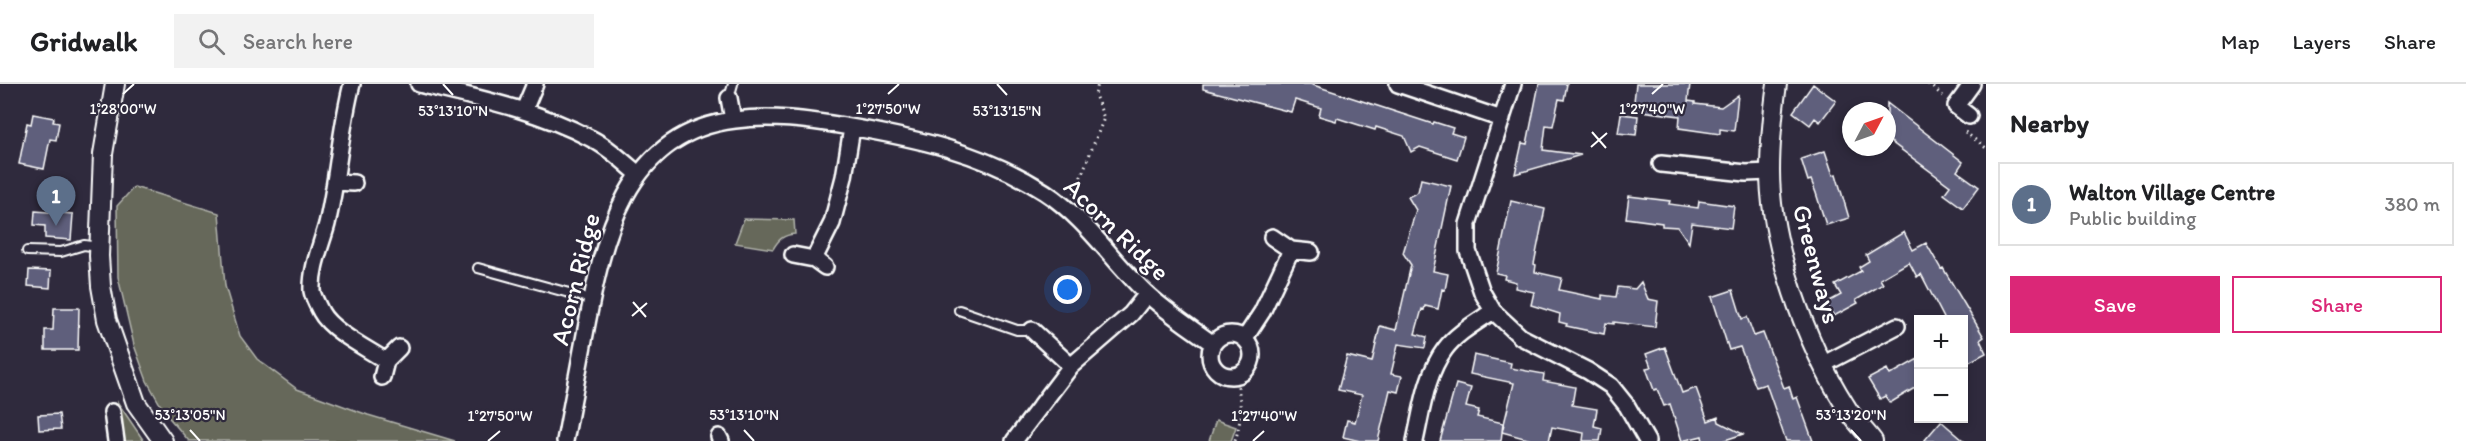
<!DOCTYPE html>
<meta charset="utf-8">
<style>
:root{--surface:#fff;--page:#f2f2f2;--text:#202124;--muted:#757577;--line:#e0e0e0;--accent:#db2777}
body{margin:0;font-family:Itim,sans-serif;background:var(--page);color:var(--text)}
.controls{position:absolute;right:18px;bottom:18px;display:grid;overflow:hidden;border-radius:0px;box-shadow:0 3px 9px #0003}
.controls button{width:54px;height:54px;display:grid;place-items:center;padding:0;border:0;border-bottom:2px solid var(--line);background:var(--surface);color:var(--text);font:30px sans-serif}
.compass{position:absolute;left:1842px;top:18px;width:54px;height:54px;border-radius:50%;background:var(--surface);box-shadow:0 3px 9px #0003;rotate:49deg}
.you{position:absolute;left:1068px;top:206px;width:21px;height:21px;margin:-15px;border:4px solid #fff;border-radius:50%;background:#1a73e8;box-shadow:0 0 0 9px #1a73e833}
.badge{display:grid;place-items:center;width:39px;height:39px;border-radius:50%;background:var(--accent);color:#fff;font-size:20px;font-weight:700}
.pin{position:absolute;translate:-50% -50px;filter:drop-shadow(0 2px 3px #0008)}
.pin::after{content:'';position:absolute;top:32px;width:21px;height:18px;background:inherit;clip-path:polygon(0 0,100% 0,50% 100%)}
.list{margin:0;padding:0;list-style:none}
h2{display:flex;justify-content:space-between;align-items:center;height:78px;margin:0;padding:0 24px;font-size:26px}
h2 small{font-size:20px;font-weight:400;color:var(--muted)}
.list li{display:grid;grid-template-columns:39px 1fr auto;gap:18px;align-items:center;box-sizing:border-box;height:84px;margin:0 12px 12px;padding:0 12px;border:2px solid var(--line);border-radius:0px}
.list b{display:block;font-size:22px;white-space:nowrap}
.list p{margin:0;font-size:20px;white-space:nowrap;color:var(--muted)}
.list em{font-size:20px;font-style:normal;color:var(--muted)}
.actions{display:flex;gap:12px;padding:18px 24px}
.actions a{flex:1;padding:14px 0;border:2px solid var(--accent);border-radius:0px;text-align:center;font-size:21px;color:var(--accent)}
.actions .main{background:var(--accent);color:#fff}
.icon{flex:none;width:33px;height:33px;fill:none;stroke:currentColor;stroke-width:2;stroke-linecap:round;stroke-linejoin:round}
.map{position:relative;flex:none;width:1986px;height:357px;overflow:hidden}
header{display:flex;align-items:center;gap:36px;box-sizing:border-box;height:84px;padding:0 30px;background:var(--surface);border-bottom:2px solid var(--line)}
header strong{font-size:28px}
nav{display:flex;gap:33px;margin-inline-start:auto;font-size:21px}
.search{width:420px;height:54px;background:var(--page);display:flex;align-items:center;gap:15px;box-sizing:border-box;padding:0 21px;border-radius:0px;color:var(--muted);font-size:22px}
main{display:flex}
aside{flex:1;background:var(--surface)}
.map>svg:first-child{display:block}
.green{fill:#66685a;stroke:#b2b4ac;stroke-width:1.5}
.building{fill:#5e5e7c;stroke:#fff;stroke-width:1.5}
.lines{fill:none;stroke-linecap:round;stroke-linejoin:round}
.service-casing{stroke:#fff;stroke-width:12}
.minor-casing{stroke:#fff;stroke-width:20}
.tertiary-casing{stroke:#fff;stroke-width:22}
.path{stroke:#fff;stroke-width:3;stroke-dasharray:1.5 4.5;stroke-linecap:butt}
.service{stroke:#2f2a3d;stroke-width:8}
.minor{stroke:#2f2a3d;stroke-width:15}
.tertiary{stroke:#2f2a3d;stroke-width:18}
.ticks{fill:none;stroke:#fff;stroke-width:2}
.labels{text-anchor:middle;stroke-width:4.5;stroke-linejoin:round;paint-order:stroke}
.street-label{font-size:26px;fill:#fff;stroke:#2f2a3d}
.ticks-label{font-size:15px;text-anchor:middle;fill:#fff;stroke:#2f2a3d;stroke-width:4.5;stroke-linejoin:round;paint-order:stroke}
</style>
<header>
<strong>Gridwalk</strong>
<div class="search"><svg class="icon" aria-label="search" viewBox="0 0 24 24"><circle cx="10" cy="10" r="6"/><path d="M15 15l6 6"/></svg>Search here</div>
<nav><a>Map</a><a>Layers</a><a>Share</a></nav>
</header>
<main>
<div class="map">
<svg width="1986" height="357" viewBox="0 0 1986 357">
<rect width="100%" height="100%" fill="#2f2a3d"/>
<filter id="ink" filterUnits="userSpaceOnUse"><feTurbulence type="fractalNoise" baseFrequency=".0167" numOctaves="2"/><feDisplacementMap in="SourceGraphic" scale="12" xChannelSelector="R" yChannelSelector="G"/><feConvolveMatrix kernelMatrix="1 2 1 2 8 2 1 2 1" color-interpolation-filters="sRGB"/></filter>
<g filter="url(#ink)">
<!-- green -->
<path class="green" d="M 134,103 L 219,129 L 225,202 L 240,252 L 257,275 L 297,305 L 368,331 L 455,357 L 189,357 L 165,329 L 147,297 L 134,261 L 118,193 L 117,122 Z
M 744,135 L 794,136 L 795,150 C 783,151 779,155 773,165 L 735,159 Z
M 118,319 L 144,357 L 120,357 Z
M 1216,336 L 1236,343 L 1231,357 L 1209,357 Z"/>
<!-- building -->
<path class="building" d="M 1203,0 L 1310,0 L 1433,40 L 1434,38 L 1453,44 L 1451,49 L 1464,53 L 1457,75 L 1420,63 L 1411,68 L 1404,52 L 1376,43 L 1375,46 L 1337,34 L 1336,37 L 1319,32 L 1321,24 L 1295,16 L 1291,28 L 1203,5 Z
M 1539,0 L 1567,0 L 1564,16 L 1559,15 L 1553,42 L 1546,41 L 1543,66 L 1581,71 L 1515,90 L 1522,59 L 1527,60 Z
M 1636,0 L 1690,0 L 1688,17 L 1695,18 L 1695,20 L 1721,23 L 1738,11 L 1734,47 L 1720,45 L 1720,50 L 1679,44 L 1680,32 L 1633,26 Z
M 1813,0 L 1836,17 L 1820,38 L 1815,34 L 1810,41 L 1793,28 Z
M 1887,19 L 1963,78 L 1957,87 L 1979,103 L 1963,124 L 1944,110 L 1950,102 L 1887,55 Z
M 33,30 L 54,34 L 53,38 L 59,39 L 56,56 L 50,55 L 44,85 L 19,80 L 27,39 L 31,40 Z
M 1621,30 L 1638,32 L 1636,51 L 1618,49 Z
M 1825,67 L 1833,91 L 1836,90 L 1849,134 L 1826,141 L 1816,109 L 1811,96 L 1808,97 L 1801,75 Z
M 1421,95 L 1451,102 L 1433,187 L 1448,190 L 1445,206 L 1442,205 L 1438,225 L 1425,222 L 1424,226 L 1422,225 L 1415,250 L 1427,253 L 1425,264 L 1398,260 L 1391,290 L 1402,292 L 1398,308 L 1390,306 L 1378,357 L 1360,357 L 1343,353 L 1347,336 L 1355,338 L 1362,311 L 1338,306 L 1347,272 L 1372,278 L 1380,242 L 1396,246 L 1411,181 L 1403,169 L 1416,126 L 1408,113 L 1418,108 Z
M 1629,112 L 1670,117 L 1669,120 L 1698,124 L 1699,117 L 1734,122 L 1731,144 L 1692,139 L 1689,159 L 1678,143 L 1662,142 L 1662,139 L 1626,134 Z
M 1511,117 L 1545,125 L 1534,180 L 1536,181 L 1535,188 L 1562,194 L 1559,206 L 1602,215 L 1602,211 L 1616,213 L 1618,203 L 1635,205 L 1641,198 L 1648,215 L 1658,217 L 1655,243 L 1614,238 L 1614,240 L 1606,239 L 1604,250 L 1566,242 L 1567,240 L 1559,238 L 1560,230 L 1531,221 L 1534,208 L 1515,204 L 1516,198 L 1504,195 L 1505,191 L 1496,189 Z
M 35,127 L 73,130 L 71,156 L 45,154 L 45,142 L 34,141 Z
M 1904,148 L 1913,166 L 1926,159 L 1941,185 L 1943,184 L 1984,253 L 1980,256 L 1986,269 L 1969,278 L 1964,268 L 1964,236 L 1945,236 L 1921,190 L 1917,193 L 1909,178 L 1880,195 L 1883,200 L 1856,216 L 1858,219 L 1834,232 L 1826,219 L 1841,211 L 1835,201 L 1861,187 L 1859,183 L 1869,177 L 1866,171 Z
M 29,186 L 51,187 L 50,204 L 28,202 Z
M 1733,206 L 1742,235 L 1747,233 L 1754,252 L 1763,249 L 1784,304 L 1789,302 L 1793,315 L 1797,313 L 1813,357 L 1786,357 L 1766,300 L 1756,303 L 1740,263 L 1729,266 L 1712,213 Z
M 54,224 L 79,224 L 78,266 L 45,266 L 45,246 L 53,246 Z
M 1665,263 L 1682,309 L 1696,304 L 1708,337 L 1718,333 L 1719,338 L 1743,350 L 1722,357 L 1703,357 L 1702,352 L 1682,357 L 1670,320 L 1664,322 L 1657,305 L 1654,306 L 1646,284 L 1651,283 L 1646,270 Z
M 1474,271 L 1511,279 L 1510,284 L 1544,290 L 1543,297 L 1575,303 L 1572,321 L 1597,325 L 1594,342 L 1602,344 L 1600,357 L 1583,357 L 1584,349 L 1552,343 L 1549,357 L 1535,357 L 1502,348 L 1514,299 L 1470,290 Z
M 1918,275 L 1918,302 L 1890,319 L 1885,312 L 1880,315 L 1868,295 L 1887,285 L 1890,291 Z
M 1456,300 L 1471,304 L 1466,323 L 1479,326 L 1477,333 L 1503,339 L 1501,357 L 1440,357 Z
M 59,330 L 61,345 L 39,346 L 38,331 Z
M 1941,337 L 1964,357 L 1924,357 Z"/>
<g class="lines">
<defs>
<path id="service" d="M 729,14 L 733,0
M 27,167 L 61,168 L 84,161 L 98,163
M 478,184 L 591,215
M 959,226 L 1017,246 L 1032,246"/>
<path id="minor" d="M 352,0 C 340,46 338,94 327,140 C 321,162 311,184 312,207 C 313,213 318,222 321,228 C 331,247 368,265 386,277
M 419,0 C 477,14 537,26 590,54 C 608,63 623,77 638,90
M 1398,0 L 1502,35
M 1513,0 L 1468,140 L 1468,167 L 1482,208 L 1493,227 L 1521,253 L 1588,287 L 1611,302 L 1627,322 L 1647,357
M 729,14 L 733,36
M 524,26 L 535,0
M 1969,32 L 1956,22 L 1972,0
M 1661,80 L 1746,89 L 1770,88
M 335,98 L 354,99
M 1272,153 L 1291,166 L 1311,168
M 793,171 L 814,175 L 825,183
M 814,175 L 832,139 L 844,93 L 852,44
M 1032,246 L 1071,282
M1210 271a21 21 0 1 1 42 0a21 21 0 1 1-42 0Z
M 1245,254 L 1262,228 L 1291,166
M 1822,281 L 1897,242
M 382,293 L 386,277 L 399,264
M 112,328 L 116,357
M 719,353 L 721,357
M 565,357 C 572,320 579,282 586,245 C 603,155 625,49 735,36 C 771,31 808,36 844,42 C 915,54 983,68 1045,108 C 1084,133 1112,176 1145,208 C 1165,227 1190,243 1213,260
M 1014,357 L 1071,282 L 1131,230 L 1147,210
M 1415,357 C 1422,326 1426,290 1445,265 C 1457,249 1477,238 1493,227"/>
<path id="tertiary" d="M 115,0 L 103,70 L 99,172 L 101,202 L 107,236 L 136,319 L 163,357
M 1777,0 C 1773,29 1770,58 1770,87 C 1770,161 1806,259 1845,321 C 1852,334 1864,345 1873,357"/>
</defs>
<!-- service casing -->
<use href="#service" class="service-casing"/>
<!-- minor casing -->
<use href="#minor" class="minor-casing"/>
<!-- tertiary casing -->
<use href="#tertiary" class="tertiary-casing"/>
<!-- path -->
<path class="path" d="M 1928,0 L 1943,12
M 1965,48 L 1986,64
M 1074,110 L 1104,34 L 1095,11 L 1098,0
M 1235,357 C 1243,332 1241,318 1236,292"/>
<!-- service -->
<use href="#service" class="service"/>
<!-- minor -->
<use href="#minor" class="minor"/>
<!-- tertiary -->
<use href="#tertiary" class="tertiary"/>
</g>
</g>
<!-- ticks -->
<path class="ticks" d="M 443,0 L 453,11M 997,0 L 1007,11M 123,10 L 134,0M 888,10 L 899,0M 1652,10 L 1663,0M 1592,48 L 1606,64M 1591,63 L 1607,49M 633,218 L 646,233M 632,232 L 647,219M 190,346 L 200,357M 744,346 L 754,357M 1851,346 L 1861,357M 488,357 L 500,347M 1253,357 L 1264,347"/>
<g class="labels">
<!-- street labels -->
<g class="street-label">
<text transform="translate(1117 145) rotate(44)" y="9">Acorn Ridge</text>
<text transform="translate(1817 180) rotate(75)" y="9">Greenways</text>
<text transform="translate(575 195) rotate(-76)" y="9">Acorn Ridge</text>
</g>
</g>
<g class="ticks-label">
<text x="123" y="30">1°28'00"W</text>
<text x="888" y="30">1°27'50"W</text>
<text x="1652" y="30">1°27'40"W</text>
<text x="453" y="32">53°13'10"N</text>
<text x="1007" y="32">53°13'15"N</text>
<text x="190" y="336">53°13'05"N</text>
<text x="744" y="336">53°13'10"N</text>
<text x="1851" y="336">53°13'20"N</text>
<text x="500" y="337">1°27'50"W</text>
<text x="1264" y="337">1°27'40"W</text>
</g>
</svg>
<div class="controls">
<button>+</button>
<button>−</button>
</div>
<svg class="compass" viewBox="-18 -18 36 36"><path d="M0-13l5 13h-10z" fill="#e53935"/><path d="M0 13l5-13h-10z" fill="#757577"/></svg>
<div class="you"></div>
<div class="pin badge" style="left:56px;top:142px;background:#5c6f8a">1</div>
</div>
<aside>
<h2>Nearby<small></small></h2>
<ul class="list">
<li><span class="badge" style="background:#5c6f8a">1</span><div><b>Walton Village Centre</b><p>Public building</p></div><em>380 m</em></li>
</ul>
<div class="actions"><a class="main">Save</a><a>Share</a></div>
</aside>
</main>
